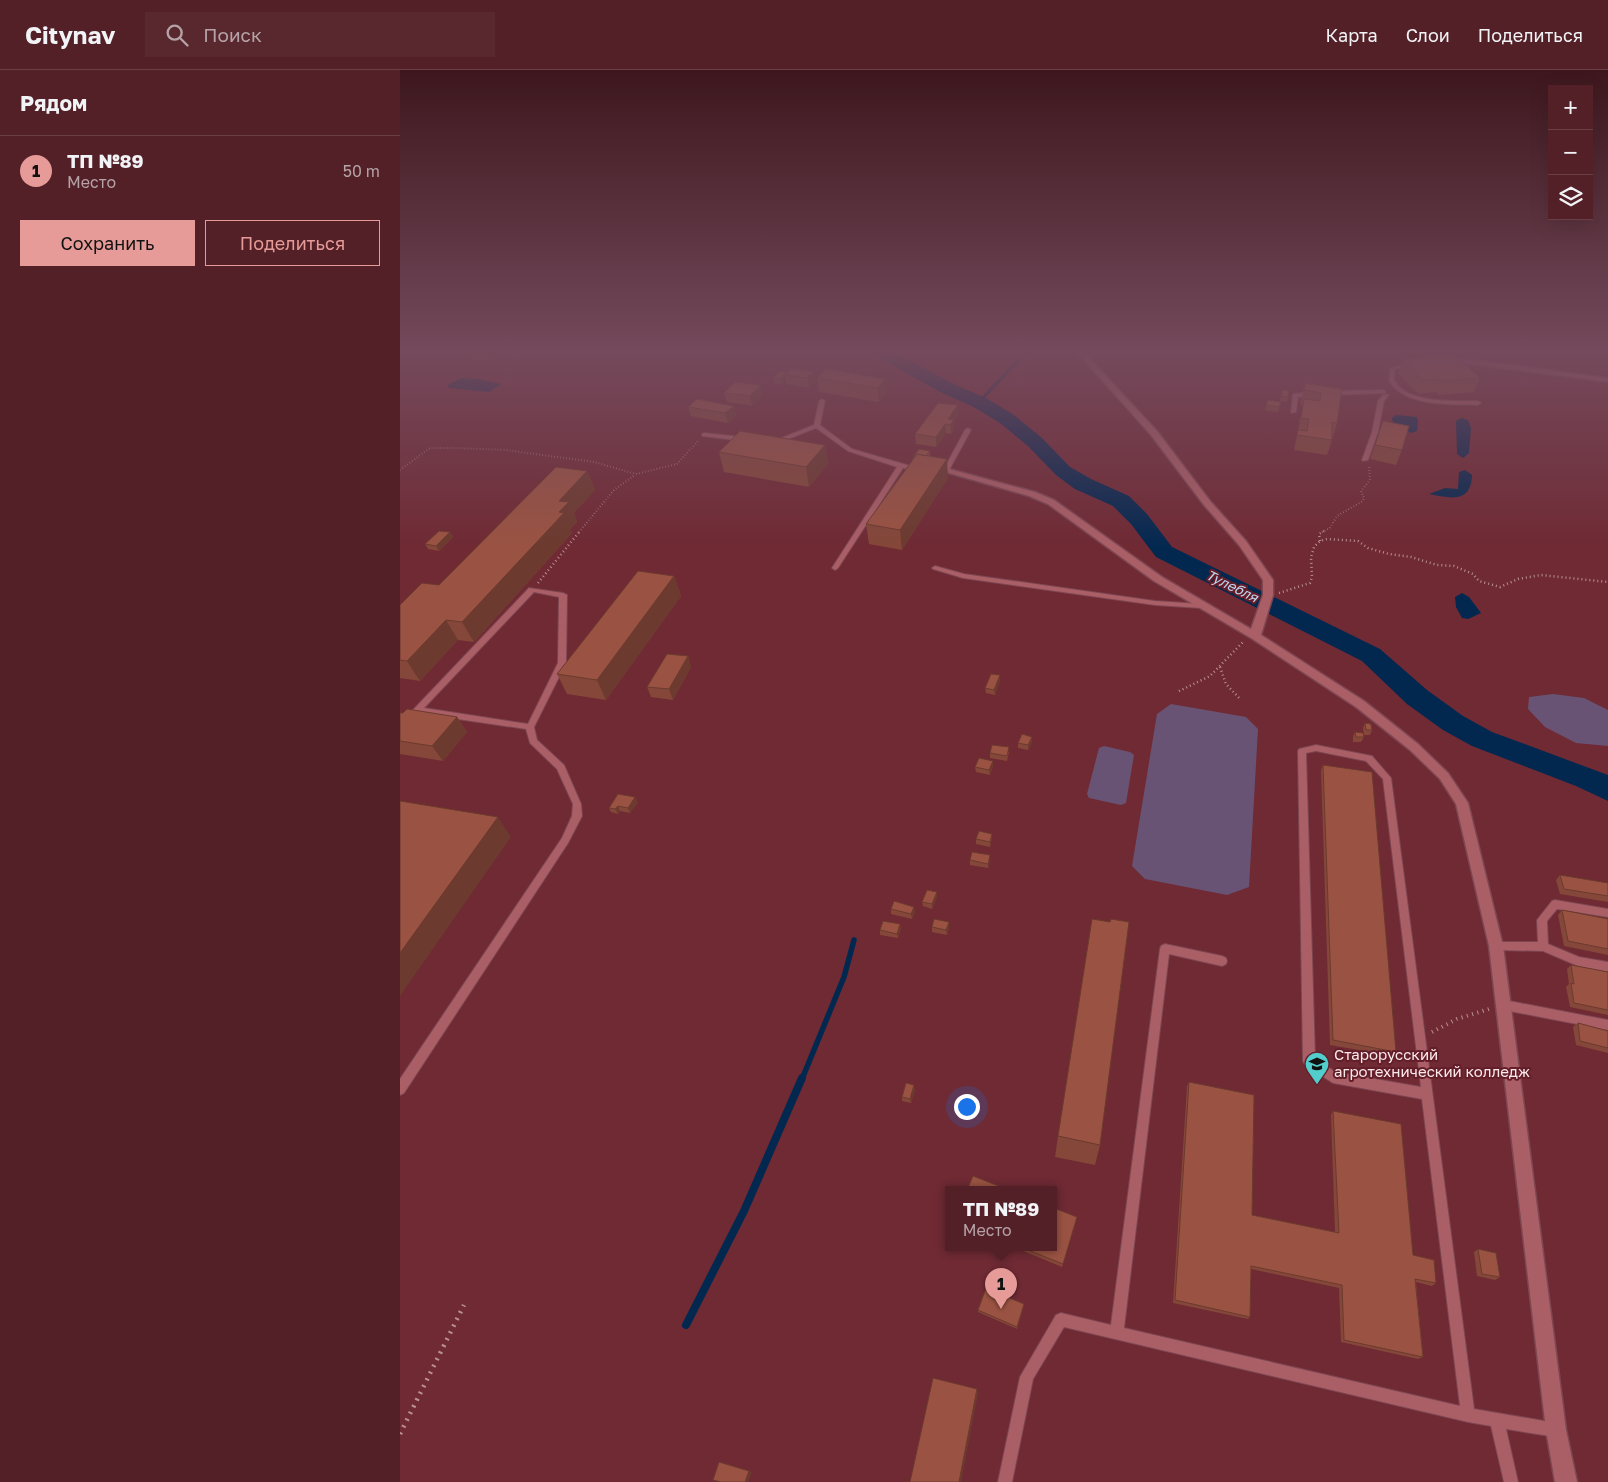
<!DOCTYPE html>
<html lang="ru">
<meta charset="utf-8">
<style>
:root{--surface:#532027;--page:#59282f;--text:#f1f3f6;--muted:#b5a3a7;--line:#693e44;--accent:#e69b98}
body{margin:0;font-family:"Golos Text",sans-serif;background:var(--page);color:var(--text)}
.controls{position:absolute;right:15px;top:15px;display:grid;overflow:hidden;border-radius:0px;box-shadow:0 5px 20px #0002}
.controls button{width:45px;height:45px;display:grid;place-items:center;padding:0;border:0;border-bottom:1px solid var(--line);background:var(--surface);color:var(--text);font:25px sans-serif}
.you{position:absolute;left:566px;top:1036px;width:18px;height:18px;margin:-12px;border:4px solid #fff;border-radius:50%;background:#1a73e8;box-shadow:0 0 0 8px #1a73e833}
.badge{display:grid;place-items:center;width:32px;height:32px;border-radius:50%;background:var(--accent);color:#111;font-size:16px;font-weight:700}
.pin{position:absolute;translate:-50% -41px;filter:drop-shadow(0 1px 2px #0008)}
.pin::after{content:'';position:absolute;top:26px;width:18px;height:15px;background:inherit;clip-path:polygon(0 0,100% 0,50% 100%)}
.popup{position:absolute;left:545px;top:1116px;width:112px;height:65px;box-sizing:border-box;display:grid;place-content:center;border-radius:0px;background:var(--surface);filter:drop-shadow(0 1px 4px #0005);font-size:16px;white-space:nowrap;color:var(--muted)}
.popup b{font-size:19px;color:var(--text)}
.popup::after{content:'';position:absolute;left:50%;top:100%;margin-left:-10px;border:10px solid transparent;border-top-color:var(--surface)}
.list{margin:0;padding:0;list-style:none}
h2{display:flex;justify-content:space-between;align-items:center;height:65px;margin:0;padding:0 20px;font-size:21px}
h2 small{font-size:16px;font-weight:400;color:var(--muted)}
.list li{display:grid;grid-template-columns:32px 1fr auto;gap:15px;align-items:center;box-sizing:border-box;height:70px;padding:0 20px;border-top:1px solid var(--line)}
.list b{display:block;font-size:19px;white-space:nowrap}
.list p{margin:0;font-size:16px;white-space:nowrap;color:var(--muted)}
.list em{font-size:16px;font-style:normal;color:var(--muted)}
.actions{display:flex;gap:10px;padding:15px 20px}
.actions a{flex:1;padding:11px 0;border:1px solid var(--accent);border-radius:0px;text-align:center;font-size:18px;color:var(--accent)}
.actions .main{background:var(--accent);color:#111}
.icon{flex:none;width:28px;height:28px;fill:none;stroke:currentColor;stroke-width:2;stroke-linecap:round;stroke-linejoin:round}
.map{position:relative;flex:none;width:1208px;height:1412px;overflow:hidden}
header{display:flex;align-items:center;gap:30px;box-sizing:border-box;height:70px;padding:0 25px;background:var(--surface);border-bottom:1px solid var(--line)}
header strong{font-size:24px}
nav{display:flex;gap:28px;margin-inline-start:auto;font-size:18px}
.search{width:350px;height:45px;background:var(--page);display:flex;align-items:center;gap:12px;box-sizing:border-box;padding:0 18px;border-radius:0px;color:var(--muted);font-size:19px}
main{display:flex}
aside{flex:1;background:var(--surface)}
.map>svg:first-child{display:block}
.green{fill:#695374}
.water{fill:#032850}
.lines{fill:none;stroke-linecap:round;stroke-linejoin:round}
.stream-far2{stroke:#032850;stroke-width:3}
.stream-far1{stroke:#032850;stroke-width:5.5}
.stream{stroke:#032850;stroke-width:8}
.river{fill:#032850;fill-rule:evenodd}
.lane-casing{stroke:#7d4651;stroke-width:2}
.street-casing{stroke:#7d4651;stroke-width:3}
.path-far3{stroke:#b98f94;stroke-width:2;stroke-dasharray:0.5 2.5;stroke-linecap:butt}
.path-far2{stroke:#b98f94;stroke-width:2.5;stroke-dasharray:1 3;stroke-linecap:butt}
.path-far1{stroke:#b98f94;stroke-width:4;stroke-dasharray:1 4.5;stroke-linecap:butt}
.path{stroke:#b98f94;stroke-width:4.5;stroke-dasharray:2 5.5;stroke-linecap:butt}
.lane{fill:#aa5f67;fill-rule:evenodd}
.street{fill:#aa5f67;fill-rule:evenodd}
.wall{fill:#844739}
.shaded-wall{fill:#6c3a2e}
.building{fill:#9a5342;stroke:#6c3a2e}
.labels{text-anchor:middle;stroke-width:4;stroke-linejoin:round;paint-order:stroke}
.water-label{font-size:14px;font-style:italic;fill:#bfd6f1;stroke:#631e2a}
.near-poi-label{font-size:15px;fill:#fceaeb;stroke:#631e2a;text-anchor:start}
</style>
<header>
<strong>Citynav</strong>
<div class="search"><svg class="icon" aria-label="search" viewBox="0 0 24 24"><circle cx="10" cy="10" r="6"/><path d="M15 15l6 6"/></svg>Поиск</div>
<nav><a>Карта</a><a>Слои</a><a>Поделиться</a></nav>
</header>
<main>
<aside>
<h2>Рядом<small></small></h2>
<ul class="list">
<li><span class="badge">1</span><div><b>ТП №89</b><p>Место</p></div><em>50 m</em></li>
</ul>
<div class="actions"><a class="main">Сохранить</a><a>Поделиться</a></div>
</aside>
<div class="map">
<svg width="1208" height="1412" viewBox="0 0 1208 1412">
<rect width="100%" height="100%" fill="#6f2a34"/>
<!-- green -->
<path class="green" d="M 1153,624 L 1184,628 L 1208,640 L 1208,676 L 1176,673 L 1145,657 L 1128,639 L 1129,627 Z
M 771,634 L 846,647 L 858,659 L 849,817 L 827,825 L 745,809 L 732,796 L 757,644 Z
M 704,676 L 730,682 L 734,685 L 726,733 L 721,735 L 689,728 L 687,724 L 699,678 Z"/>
<!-- water -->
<path class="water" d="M 61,308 L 77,309 L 101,314 L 89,322 L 49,318 L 48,315 Z
M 996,345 L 1017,347 L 1018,352 L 1017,361 L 1011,363 L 993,354 L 992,348 Z
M 1061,348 L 1068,350 L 1071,358 L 1069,383 L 1063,388 L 1057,384 L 1056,351 Z
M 1065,400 L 1072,405 C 1071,434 1050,428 1029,424 L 1045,418 L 1058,419 L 1059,402 Z
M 1062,523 L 1069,527 L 1081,543 L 1068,549 L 1062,548 L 1056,537 L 1055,527 Z"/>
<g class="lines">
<!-- stream-far2 -->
<path class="stream-far2" d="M 579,332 L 628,280"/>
<!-- stream-far1 -->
<path class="stream-far1" d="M 402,1009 L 444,907 L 454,870"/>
<!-- stream -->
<path class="stream" d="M 286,1255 L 344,1141 L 402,1008"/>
<!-- river -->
<path class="river" d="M 469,280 L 490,280 L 556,315 L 586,328 L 614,345 L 642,368 L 670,397 L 691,409 L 729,426 L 747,444 L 772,477 L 980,579 L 1027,620 L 1063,646 L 1092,662 L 1208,705 L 1208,731 L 1176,716 L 1072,676 L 1043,660 L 1007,634 L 962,591 L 756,487 L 731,454 L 713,436 L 675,419 L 656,405 L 628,376 L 600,353 L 572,336 L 542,323 L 472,284 Z"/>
<defs>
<path id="lane" d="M 120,280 L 126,280 L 117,285 L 113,285 L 113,283 Z
M 1012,293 L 1014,294 L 1014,296 L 995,299 L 994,309 C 1004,334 1056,331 1078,331 L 1081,333 L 1078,335 C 1051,334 1005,337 989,311 L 990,298 Z
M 983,320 L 986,322 L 985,323 L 931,325 L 928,323 L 931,321 Z
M 913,322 L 915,323 L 915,325 L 898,327 L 896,342 L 891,343 L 893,324 Z
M 984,324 L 989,325 L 984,331 L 978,362 L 968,390 L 963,391 L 962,390 L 972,362 L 978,331 Z
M 422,329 L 425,331 L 420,355 L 452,379 L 521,399 L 518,401 L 503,398 L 438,498 L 435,500 L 432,498 L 497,397 L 448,381 L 416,358 L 378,373 L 374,373 L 374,371 L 414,355 L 419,331 Z
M 568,358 L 571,360 L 548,402 L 537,402 L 537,400 L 544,399 L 565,360 Z
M 304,363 L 343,367 L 346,369 L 343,371 L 302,366 L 302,364 Z
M 535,496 L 564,504 L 755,531 L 801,534 L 805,536 L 801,538 L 755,535 L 563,508 L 533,499 L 532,498 Z
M 129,518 L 163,523 L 167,525 L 166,593 L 134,657 L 137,670 L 164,695 L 181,734 L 182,746 L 168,773 L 4,1023 L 0,1025 L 0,1009 L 162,768 L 172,746 L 173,734 L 157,699 L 130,673 L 126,659 L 17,643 L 13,640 ZM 134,522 L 159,527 L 158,593 L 128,654 L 24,638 Z
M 916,675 L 972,686 L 991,708 L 1074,1339 L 1156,1353 L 1161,1355 L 1163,1360 L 1161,1365 L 1156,1367 L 1106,1359 L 1118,1412 L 1104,1412 L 1091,1356 L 1068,1352 L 664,1257 L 633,1309 L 612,1412 L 598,1412 L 620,1307 L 656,1245 L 661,1243 L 711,1255 L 760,879 L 761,876 L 765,874 L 822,886 L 826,888 L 827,891 L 826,894 L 822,896 L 769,884 L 724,1258 L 1060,1336 L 1022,1029 L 933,1013 L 905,995 L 903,991 L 898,681 L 899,679 ZM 916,681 L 966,691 L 983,709 L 1021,1017 L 935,1002 L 915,988 L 906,683 Z
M 1155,830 L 1208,839 L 1208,847 L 1157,839 L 1147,851 L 1148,874 L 1179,887 L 1208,892 L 1208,902 L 1178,896 L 1143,881 L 1096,880 L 1092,879 L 1091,876 L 1092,873 L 1096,872 L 1138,872 L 1137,850 L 1152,831 Z
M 1104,930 L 1208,950 L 1208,960 L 1104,940 L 1100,938 L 1099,935 L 1100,932 Z"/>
<path id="street" d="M 675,280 L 682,280 L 757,361 L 810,431 L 846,471 L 873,510 L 873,525 L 861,565 L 964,631 L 1018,674 L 1048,703 L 1068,733 L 1103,876 L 1166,1360 L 1177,1412 L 1155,1412 L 1146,1360 L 1089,876 L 1056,734 L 1040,709 L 1010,680 L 956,637 L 851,568 L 754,511 L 648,434 L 629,426 L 542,401 L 549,399 L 635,422 L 654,430 L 762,507 L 851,559 L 863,525 L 863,510 L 839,475 L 804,435 L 751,365 Z
M 1072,290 L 1208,308 L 1208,312 L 1072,294 L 1049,295 L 1045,293 L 1049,291 Z"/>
</defs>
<!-- lane casing -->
<use href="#lane" class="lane-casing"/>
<!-- street casing -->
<use href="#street" class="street-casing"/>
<!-- path-far3 -->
<path class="path-far3" d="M 0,400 L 30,378 L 55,378 L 106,380 L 194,392 L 236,404 L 277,394 L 298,371
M 179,462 L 214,420 L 235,405
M 922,462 L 930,458 L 937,446 L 963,431 L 964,428 L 961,421 L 970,410 L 969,396"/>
<!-- path-far2 -->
<path class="path-far2" d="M 920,471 L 919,464 L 924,461
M 138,513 L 180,461
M 879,523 L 910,513 L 912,507 L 911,487 L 914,477 L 920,471 L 927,469 L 958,471 L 968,478 L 989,484 L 1011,487 L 1037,495 L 1054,496 L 1073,504 L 1079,511 L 1100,517 L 1118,509 L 1141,505 L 1208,512
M 820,597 L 826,614 L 841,630
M 779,621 L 810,606 L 843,572"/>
<!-- path-far1 -->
<path class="path-far1" d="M 1032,962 L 1057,949 L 1089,939"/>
<!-- path -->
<path class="path" d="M 0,1364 L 64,1235"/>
<!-- lane -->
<use href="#lane" class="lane"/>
<!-- street -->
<use href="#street" class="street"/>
</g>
<!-- wall -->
<path class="wall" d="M 59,280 L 103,280 L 91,290 L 62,287 Z
M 1018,286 L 1080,308 L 1074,322 L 1039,325 L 1036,322 L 1018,324 L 998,303 L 1002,289 L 1017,288 Z
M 387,302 L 413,302 L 415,311 L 409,318 L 386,314 L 386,310 L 382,314 L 374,313 L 373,308 Z
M 417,308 L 486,309 L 487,323 L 479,332 L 419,322 Z
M 905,313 L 942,319 L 937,353 L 933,367 L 932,367 L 932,370 L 927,385 L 894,380 L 903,335 L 900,334 Z
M 882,320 L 888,327 L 887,332 L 880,331 Z
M 324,323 L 363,325 L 352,336 L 327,332 Z
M 868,330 L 881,332 L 878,342 L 865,340 Z
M 558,335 L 558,345 L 554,351 L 554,359 L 551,364 L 546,363 L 536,377 L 516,374 L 515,364 Z
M 334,336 L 336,345 L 328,353 L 291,346 L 288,337 Z
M 425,375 L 428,394 L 409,417 L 324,402 L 319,382 Z
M 975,375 L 1002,380 L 996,395 L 970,389 Z
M 530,381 L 530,386 L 548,408 L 502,480 L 469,474 L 466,454 L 513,389 L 513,387 Z
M 187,401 L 195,420 L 174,443 L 177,452 L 170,459 L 172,463 L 74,572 L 58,570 L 20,611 L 0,608 L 0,535 L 39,515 Z
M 50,462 L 53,467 L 39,481 L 28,479 L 25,474 Z
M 274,506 L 281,526 L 206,630 L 167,624 L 157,604 Z
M 288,586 L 291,597 L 273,630 L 251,627 L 247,617 Z
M 600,611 L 595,625 L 586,623 L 585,618 Z
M 0,643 L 57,647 L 67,662 L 43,691 L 0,684 Z
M 965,653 L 972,660 L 970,665 L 964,665 L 963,658 Z
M 955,662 L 964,667 L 961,672 L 953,672 L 953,667 Z
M 632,667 L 632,672 L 628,680 L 618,678 L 618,673 Z
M 609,682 L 607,691 L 590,688 L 590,683 Z
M 593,691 L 593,696 L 590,705 L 576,702 L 575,697 Z
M 923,695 L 996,982 L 993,986 L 930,975 L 921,700 Z
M 238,732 L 230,743 L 220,741 L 218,744 L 211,742 L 209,738 Z
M 592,764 L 592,768 L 590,777 L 576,774 L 576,769 Z
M 590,785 L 590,790 L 588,798 L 570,795 L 570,790 Z
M 1160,805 L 1208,813 L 1208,832 L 1160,824 L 1156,810 Z
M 537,822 L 537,827 L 532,839 L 523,836 L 522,832 Z
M 491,839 L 515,841 L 512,849 L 491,844 Z
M 1162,840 L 1208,849 L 1208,885 L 1164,876 L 1158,845 Z
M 549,852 L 549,857 L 547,865 L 532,862 L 532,857 Z
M 500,854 L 501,858 L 498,868 L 480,865 L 480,860 Z
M 1171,895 L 1208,902 L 1208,945 L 1170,937 L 1166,917 L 1169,914 L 1167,899 Z
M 1178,953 L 1208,961 L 1208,983 L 1176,975 L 1173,957 Z
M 789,1012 L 852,1145 L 935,1162 L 931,1045 L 933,1041 L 1013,1185 L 1036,1213 L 1032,1216 L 1016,1212 L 1023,1287 L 1018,1289 L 941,1272 L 939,1218 L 851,1199 L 850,1247 L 848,1249 L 773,1233 L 787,1016 Z
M 515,1019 L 511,1033 L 502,1031 L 502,1027 Z
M 658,1066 L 700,1075 L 695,1095 L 655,1087 Z
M 677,1147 L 662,1197 L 616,1178 L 654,1178 Z
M 1078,1179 L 1100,1207 L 1095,1210 L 1077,1206 L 1074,1182 Z
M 624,1234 L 617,1259 L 578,1242 L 578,1240 Z"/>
<!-- shaded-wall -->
<path class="shaded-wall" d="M 87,280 L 103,280 L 91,290 Z
M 413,302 L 415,311 L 409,318 L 407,308 Z
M 385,306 L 386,310 L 382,314 L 381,309 Z
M 486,309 L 487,323 L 479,332 L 477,318 Z
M 361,315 L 363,325 L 352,336 L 350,326 Z
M 558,335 L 558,345 L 554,351 L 554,359 L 551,364 L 550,355 L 548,349 Z
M 334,336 L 336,345 L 328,353 L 325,343 Z
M 545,354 L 546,363 L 536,377 L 536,367 Z
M 425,375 L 428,394 L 409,417 L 406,397 Z
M 547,389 L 548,408 L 502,480 L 500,460 Z
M 187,401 L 195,420 L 174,443 L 177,452 L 170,459 L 172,463 L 74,572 L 62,552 L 159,442 L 159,431 Z
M 50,462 L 53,467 L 39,481 L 36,476 Z
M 274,506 L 281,526 L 206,630 L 197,610 Z
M 46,550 L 58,570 L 20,611 L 7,591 Z
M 288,586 L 291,597 L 273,630 L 269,619 Z
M 600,605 L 600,611 L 595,625 L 594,620 Z
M 57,647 L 67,662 L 43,691 L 32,676 Z
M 632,667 L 632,672 L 628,680 L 628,675 Z
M 593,691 L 593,696 L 590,705 L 589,700 Z
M 235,727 L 238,732 L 230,743 L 228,738 Z
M 218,736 L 220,741 L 218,744 L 215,739 Z
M 98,747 L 111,767 L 0,926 L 0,883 Z
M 592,764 L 592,768 L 590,777 L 590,772 Z
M 590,785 L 590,790 L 588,798 L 588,794 Z
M 537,822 L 537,827 L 532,839 L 532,834 Z
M 514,837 L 515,841 L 512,849 L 511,844 Z
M 549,852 L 549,857 L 547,865 L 546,860 Z
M 500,854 L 501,858 L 498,868 L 497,864 Z
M 514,1015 L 515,1019 L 511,1033 L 510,1029 Z
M 577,1319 L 578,1324 L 561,1412 L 559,1412 Z
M 349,1401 L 352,1402 L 348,1412 L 345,1412 Z"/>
<!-- building -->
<path class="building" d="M 1052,283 L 1080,308 L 1044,311 L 1041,309 L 1023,310 L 1002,289 L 1020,288 L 1018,286 Z
M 391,299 L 413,302 L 407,308 L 385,305 Z
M 426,299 L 486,309 L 477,318 L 417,308 Z
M 380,301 L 387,302 L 381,309 L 373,308 Z
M 335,312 L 361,315 L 350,326 L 324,323 Z
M 905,313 L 942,319 L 937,353 L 932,352 L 932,370 L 897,365 L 898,360 L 907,361 L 909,349 L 901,348 L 904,329 L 920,331 L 921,323 L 904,320 Z
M 882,320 L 889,321 L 888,327 L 882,326 Z
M 297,329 L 334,336 L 325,343 L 288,337 Z
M 868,330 L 881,332 L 879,337 L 866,335 Z
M 538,333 L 558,335 L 548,349 L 554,350 L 550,355 L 545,354 L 536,367 L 515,364 Z
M 983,351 L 1009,356 L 1002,380 L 975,375 Z
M 340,361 L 425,375 L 406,397 L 319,382 Z
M 519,379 L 530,381 L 526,386 L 517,384 L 514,387 L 513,387 Z
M 517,384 L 547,389 L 500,460 L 466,454 Z
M 156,397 L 187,401 L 159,431 L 169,432 L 159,442 L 164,443 L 62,552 L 46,550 L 7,591 L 0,590 L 0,535 L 22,513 L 39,515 Z
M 39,461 L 50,462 L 36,476 L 25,474 Z
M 238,501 L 274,506 L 197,610 L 157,604 Z
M 267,584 L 288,586 L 269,619 L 247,617 Z
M 591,604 L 600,605 L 594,620 L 585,618 Z
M 7,639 L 57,647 L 32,676 L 0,671 L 0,643 L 3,643 Z
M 965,653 L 971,654 L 972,660 L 966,660 Z
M 955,662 L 963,663 L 964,667 L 956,667 Z
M 622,664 L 632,667 L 628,675 L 618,673 Z
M 592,675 L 609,677 L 607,686 L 590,683 Z
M 579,688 L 593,691 L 589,700 L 575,697 Z
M 923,695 L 972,702 L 996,982 L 933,970 Z
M 218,724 L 235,727 L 228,738 L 218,736 L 215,739 L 209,738 Z
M 0,731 L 98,747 L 0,883 Z
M 579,761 L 592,764 L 590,772 L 576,769 Z
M 572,782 L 590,785 L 588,794 L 570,790 Z
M 1160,805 L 1208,813 L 1208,826 L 1164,819 Z
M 527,820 L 537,822 L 532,834 L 522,832 Z
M 494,831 L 514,837 L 511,844 L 491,839 Z
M 1162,840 L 1208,849 L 1208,879 L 1168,871 Z
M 534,849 L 549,852 L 546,860 L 532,857 Z
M 692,849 L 710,852 L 711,849 L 729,852 L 700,1075 L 658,1066 Z
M 483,851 L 500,854 L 497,864 L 480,860 Z
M 1171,895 L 1208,902 L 1208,940 L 1174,933 L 1171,913 L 1174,914 Z
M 1178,953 L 1208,961 L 1208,978 L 1180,971 Z
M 789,1012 L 854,1025 L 852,1145 L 939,1163 L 933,1041 L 1001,1054 L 1013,1185 L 1034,1190 L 1036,1213 L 1015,1209 L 1023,1287 L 944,1270 L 942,1215 L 851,1196 L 850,1247 L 775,1230 Z
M 506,1013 L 514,1015 L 510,1029 L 502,1027 Z
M 573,1106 L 609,1120 L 567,1120 Z
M 654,1138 L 677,1147 L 663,1194 L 623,1178 L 654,1178 Z
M 1078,1179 L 1096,1183 L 1100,1207 L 1082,1204 Z
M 586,1218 L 624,1234 L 617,1257 L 578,1240 Z
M 533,1308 L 577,1319 L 559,1412 L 510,1412 Z
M 319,1392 L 349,1401 L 345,1412 L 321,1412 L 313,1410 Z"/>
<!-- sky -->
<linearGradient id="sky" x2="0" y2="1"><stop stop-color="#3d171d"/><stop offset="0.59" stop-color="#744a5c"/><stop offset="1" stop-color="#744a5c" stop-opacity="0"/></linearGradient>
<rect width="1208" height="477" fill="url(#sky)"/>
<!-- icons -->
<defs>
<symbol id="university-pin" viewBox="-11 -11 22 30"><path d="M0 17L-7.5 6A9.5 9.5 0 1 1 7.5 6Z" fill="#53cdcb" stroke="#631e2a"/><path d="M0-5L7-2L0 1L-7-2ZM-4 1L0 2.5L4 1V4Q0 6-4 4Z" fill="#111"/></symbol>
</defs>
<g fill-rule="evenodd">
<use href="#university-pin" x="903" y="980" width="28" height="38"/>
</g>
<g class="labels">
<!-- water labels -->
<g class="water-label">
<text transform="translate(832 516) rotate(26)" y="5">Тулебля</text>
</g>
<!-- near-poi labels -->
<g class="near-poi-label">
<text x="934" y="990">Старорусский<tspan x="934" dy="17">агротехнический колледж</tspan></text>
</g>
</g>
</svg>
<div class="controls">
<button>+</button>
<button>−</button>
<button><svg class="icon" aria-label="layers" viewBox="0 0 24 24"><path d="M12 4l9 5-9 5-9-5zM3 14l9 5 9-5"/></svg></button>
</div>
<div class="you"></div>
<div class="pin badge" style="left:601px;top:1239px">1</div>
<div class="popup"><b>ТП №89</b>Место</div>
</div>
</main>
